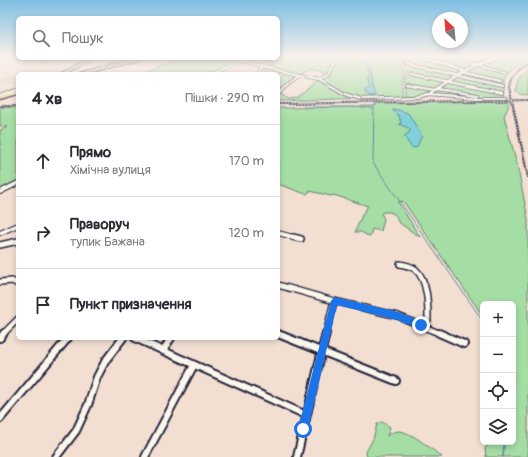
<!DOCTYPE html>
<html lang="uk">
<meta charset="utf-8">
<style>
:root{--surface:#fff;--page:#f2f2f3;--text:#2b2b33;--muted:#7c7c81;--line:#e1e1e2}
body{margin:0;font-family:Pangolin,sans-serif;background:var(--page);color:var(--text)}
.controls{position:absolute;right:12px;bottom:12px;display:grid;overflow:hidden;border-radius:6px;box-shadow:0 2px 6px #0003}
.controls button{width:36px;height:36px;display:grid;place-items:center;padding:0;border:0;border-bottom:1px solid var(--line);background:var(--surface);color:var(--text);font:20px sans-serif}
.compass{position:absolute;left:432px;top:12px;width:36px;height:36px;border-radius:50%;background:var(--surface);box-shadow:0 2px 6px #0003;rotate:334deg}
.stop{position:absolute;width:12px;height:12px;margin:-9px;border:3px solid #1a73e8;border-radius:50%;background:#fff}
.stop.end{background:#1a73e8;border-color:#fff;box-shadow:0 1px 4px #0008}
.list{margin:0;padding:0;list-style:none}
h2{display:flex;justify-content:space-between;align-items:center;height:52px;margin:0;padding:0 16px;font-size:17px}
h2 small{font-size:13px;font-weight:400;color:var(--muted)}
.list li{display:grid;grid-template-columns:26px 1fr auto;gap:12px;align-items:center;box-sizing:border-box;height:72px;padding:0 16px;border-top:1px solid var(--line)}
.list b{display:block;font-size:15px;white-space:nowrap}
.list p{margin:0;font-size:13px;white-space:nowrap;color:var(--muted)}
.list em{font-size:13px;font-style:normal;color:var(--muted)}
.icon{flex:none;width:22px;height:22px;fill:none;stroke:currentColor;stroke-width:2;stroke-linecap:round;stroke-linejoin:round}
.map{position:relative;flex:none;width:528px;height:457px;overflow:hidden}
.search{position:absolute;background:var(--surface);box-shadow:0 2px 6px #0003;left:16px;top:16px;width:264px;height:44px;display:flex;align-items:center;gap:10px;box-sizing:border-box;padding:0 14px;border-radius:6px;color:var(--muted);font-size:15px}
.panel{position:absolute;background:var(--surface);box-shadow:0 2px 6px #0003;left:16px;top:72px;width:264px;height:268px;border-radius:6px}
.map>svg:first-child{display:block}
.built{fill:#eccec0}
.green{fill:#a5dea4;stroke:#648070}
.water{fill:#80d0dc;stroke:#5a8a9c}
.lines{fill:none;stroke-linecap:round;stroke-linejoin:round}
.stream-far1{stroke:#5a8a9c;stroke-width:1}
.stream{stroke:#5a8a9c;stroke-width:1.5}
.street-far3-casing{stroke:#22223b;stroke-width:4}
.street-far2-casing{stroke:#22223b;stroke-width:6}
.street-far1-casing{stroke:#22223b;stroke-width:8}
.street-casing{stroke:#22223b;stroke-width:10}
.secondary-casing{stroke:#22223b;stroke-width:3}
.highway-casing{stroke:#22223b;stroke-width:3}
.street-far3{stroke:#fbf7ec;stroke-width:2.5}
.street-far2{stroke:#fbf7ec;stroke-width:4}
.street-far1{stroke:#fbf7ec;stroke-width:5}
.street{stroke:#fbf7ec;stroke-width:6}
.secondary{fill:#fbf7ec;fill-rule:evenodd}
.highway{fill:#fcdcac;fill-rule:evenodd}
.rail-casing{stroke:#22223b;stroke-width:2}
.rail{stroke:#fbf7ec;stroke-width:1;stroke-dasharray:1.5;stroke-linecap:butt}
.route{fill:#1a73e8}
</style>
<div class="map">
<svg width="528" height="457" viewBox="0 0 528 457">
<rect width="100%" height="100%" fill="#f2dfd2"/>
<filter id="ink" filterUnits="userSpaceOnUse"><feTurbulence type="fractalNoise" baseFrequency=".025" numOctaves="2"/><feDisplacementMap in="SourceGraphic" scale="8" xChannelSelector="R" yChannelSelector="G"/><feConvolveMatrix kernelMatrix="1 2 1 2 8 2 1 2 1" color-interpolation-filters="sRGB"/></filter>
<g filter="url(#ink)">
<!-- built -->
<path class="built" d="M 41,61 L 67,69 L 55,74 L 18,74 L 18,85 L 0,82 L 0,80 Z"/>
<!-- green -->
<path class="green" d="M 284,56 L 360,56 L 359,59 L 366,67 L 369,76 L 367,80 L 369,88 L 364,92 L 370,95 L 371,97 L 374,92 L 372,88 L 370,70 L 365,56 L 528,56 L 528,58 C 519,62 504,71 503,82 C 502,88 505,91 502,97 L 482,98 L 429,93 L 418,96 L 405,96 L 405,80 L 408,72 L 404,58 L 403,69 L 405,73 L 402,85 L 402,97 L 278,101 L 278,93 L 289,99 L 298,97 L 328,73 C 324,72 317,69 312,69 C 301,70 285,83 278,91 L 278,74 L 261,74 L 266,70 L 238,60 L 206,74 L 134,74 L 185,58 L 244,58 L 242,59 L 266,67 L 279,61 Z
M 528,69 L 528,95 L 519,94 L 516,91 C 516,80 520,75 528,69 Z
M 509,101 L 509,106 L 504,116 L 517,164 L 528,219 L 528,457 L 486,457 L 485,449 L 489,442 L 513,442 L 513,304 L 483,304 L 483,316 L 403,201 L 398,202 L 420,237 L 398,222 C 397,213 389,210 381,213 L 384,219 L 381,231 L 372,229 L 370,237 L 361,232 L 355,232 L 362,215 L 368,206 L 334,195 L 331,196 L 310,191 L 307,194 L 303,193 L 278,184 L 278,108 L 370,107 L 375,107 L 376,103 Z
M 0,107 L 18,108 L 18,184 L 15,187 L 0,193 L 0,130 L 8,127 L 0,126 Z
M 382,422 L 390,427 L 387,436 C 391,433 394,431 399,431 C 412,432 431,449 442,457 L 367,457 L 366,452 L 373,439 L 377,424 Z"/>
<!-- water -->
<path class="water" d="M 360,56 L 365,56 L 370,70 L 372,88 L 375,94 L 372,98 L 364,91 L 369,88 L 367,80 L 369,76 L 366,67 L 359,59 Z
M 394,109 L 408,113 L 422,136 L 416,148 L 411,147 L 404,136 L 409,133 L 410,129 L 399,124 L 401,123 L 399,116 L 392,110 Z"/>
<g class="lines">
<!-- stream-far1 -->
<path class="stream-far1" d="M 371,95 L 374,104 L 373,163 L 483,321
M 303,107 L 352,107 L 373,109"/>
<!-- stream -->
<path class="stream" d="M 503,457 L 504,442"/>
<defs>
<path id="street-far3" d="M 418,56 L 464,71
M 449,56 L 477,65
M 480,56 L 491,59
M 236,58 L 262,67 L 319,79 L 329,73 L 338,56
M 405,58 L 407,56
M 408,64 L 502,86
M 477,64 L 505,73
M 463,72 L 500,81
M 209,74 L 245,58
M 257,74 L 262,67 L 266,65 L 267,58
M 412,74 L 502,93
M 319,79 L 347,95 L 361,99 L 416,97 L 429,94 L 479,98 L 505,98
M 407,85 L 435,90
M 437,89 L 477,95
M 280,93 L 288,83 L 300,75
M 429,94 C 453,77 472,66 500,56
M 0,96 L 18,90"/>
<path id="street-far2" d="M 0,192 L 18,183
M 0,233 L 18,225
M 278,233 L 297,238"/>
<path id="street-far1" d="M 293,237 L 301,239
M 0,245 L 18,241
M 400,264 C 405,265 411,266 415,269 C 428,280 428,305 428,320 L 421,325
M 0,282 L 12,281 L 18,284
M 278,285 L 334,301 L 398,316 L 441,334
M 3,334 L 18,319
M 326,334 L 334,301"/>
<path id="street" d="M 439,333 L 464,344
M 278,334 L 396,381
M 0,338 L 4,333
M 135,338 L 306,415
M 163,351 L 171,338
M 0,419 L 68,338
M 56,457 L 76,431 L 88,405 L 97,377 L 106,360 L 123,338
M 145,457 L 194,365
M 297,457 L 326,333"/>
<path id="secondary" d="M 90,58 L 93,58 L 64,74 L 60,74 Z"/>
<path id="highway" d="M 135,58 L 142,58 L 86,74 L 79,74 Z
M 18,91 L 18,94 L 0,99 L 0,96 Z"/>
</defs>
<!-- street-far3 casing -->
<use href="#street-far3" class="street-far3-casing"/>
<!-- street-far2 casing -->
<use href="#street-far2" class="street-far2-casing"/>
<!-- street-far1 casing -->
<use href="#street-far1" class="street-far1-casing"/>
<!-- street casing -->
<use href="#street" class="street-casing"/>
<!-- secondary casing -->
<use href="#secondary" class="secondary-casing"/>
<!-- highway casing -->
<use href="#highway" class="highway-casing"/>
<!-- street-far3 -->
<use href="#street-far3" class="street-far3"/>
<!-- street-far2 -->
<use href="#street-far2" class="street-far2"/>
<!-- street-far1 -->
<use href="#street-far1" class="street-far1"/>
<!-- street -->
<use href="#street" class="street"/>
<!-- secondary -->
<use href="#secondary" class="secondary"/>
<!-- highway -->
<use href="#highway" class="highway"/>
<defs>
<path id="rail" d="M 528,62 C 517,68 511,75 509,87 L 528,177
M 278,104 L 528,100
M 0,106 L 18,106"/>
</defs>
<!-- rail casing -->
<use href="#rail" class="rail-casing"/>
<!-- rail -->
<use href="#rail" class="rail"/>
</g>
</g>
<!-- sky -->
<linearGradient id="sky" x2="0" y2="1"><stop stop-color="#7ebfe3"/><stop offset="0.47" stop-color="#f9f1eb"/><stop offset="1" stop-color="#f9f1eb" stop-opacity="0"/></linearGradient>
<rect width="528" height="120" fill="url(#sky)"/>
<!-- route -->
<path class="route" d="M 334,297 L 398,312 L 424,322 L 425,325 L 424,328 L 421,329 L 397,320 L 337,305 L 308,429 L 306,433 L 303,434 L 299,433 L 298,429 L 331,301 Z"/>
</svg>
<div class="controls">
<button>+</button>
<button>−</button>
<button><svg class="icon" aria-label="locate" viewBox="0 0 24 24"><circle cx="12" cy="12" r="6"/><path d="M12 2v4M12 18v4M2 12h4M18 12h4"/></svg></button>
<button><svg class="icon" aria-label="layers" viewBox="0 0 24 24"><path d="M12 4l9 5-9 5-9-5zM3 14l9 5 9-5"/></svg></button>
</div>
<svg class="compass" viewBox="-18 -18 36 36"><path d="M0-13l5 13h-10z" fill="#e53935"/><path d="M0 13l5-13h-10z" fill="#7c7c81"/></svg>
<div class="stop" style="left:303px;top:429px"></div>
<div class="stop end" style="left:421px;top:325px"></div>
<div class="search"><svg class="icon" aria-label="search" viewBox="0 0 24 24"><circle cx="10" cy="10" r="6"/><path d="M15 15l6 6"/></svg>Пошук</div>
<section class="panel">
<h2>4 хв<small>Пішки · 290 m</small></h2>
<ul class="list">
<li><svg class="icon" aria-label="ahead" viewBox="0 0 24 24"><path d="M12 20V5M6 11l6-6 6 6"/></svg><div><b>Прямо</b><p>Хімічна вулиця</p></div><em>170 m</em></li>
<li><svg class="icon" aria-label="right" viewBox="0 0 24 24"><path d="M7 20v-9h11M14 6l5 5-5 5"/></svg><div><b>Праворуч</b><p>тупик Бажана</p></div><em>120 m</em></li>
<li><svg class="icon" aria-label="arrive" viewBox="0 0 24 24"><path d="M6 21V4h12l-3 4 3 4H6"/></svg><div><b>Пункт призначення</b></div></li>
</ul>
</section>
</div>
